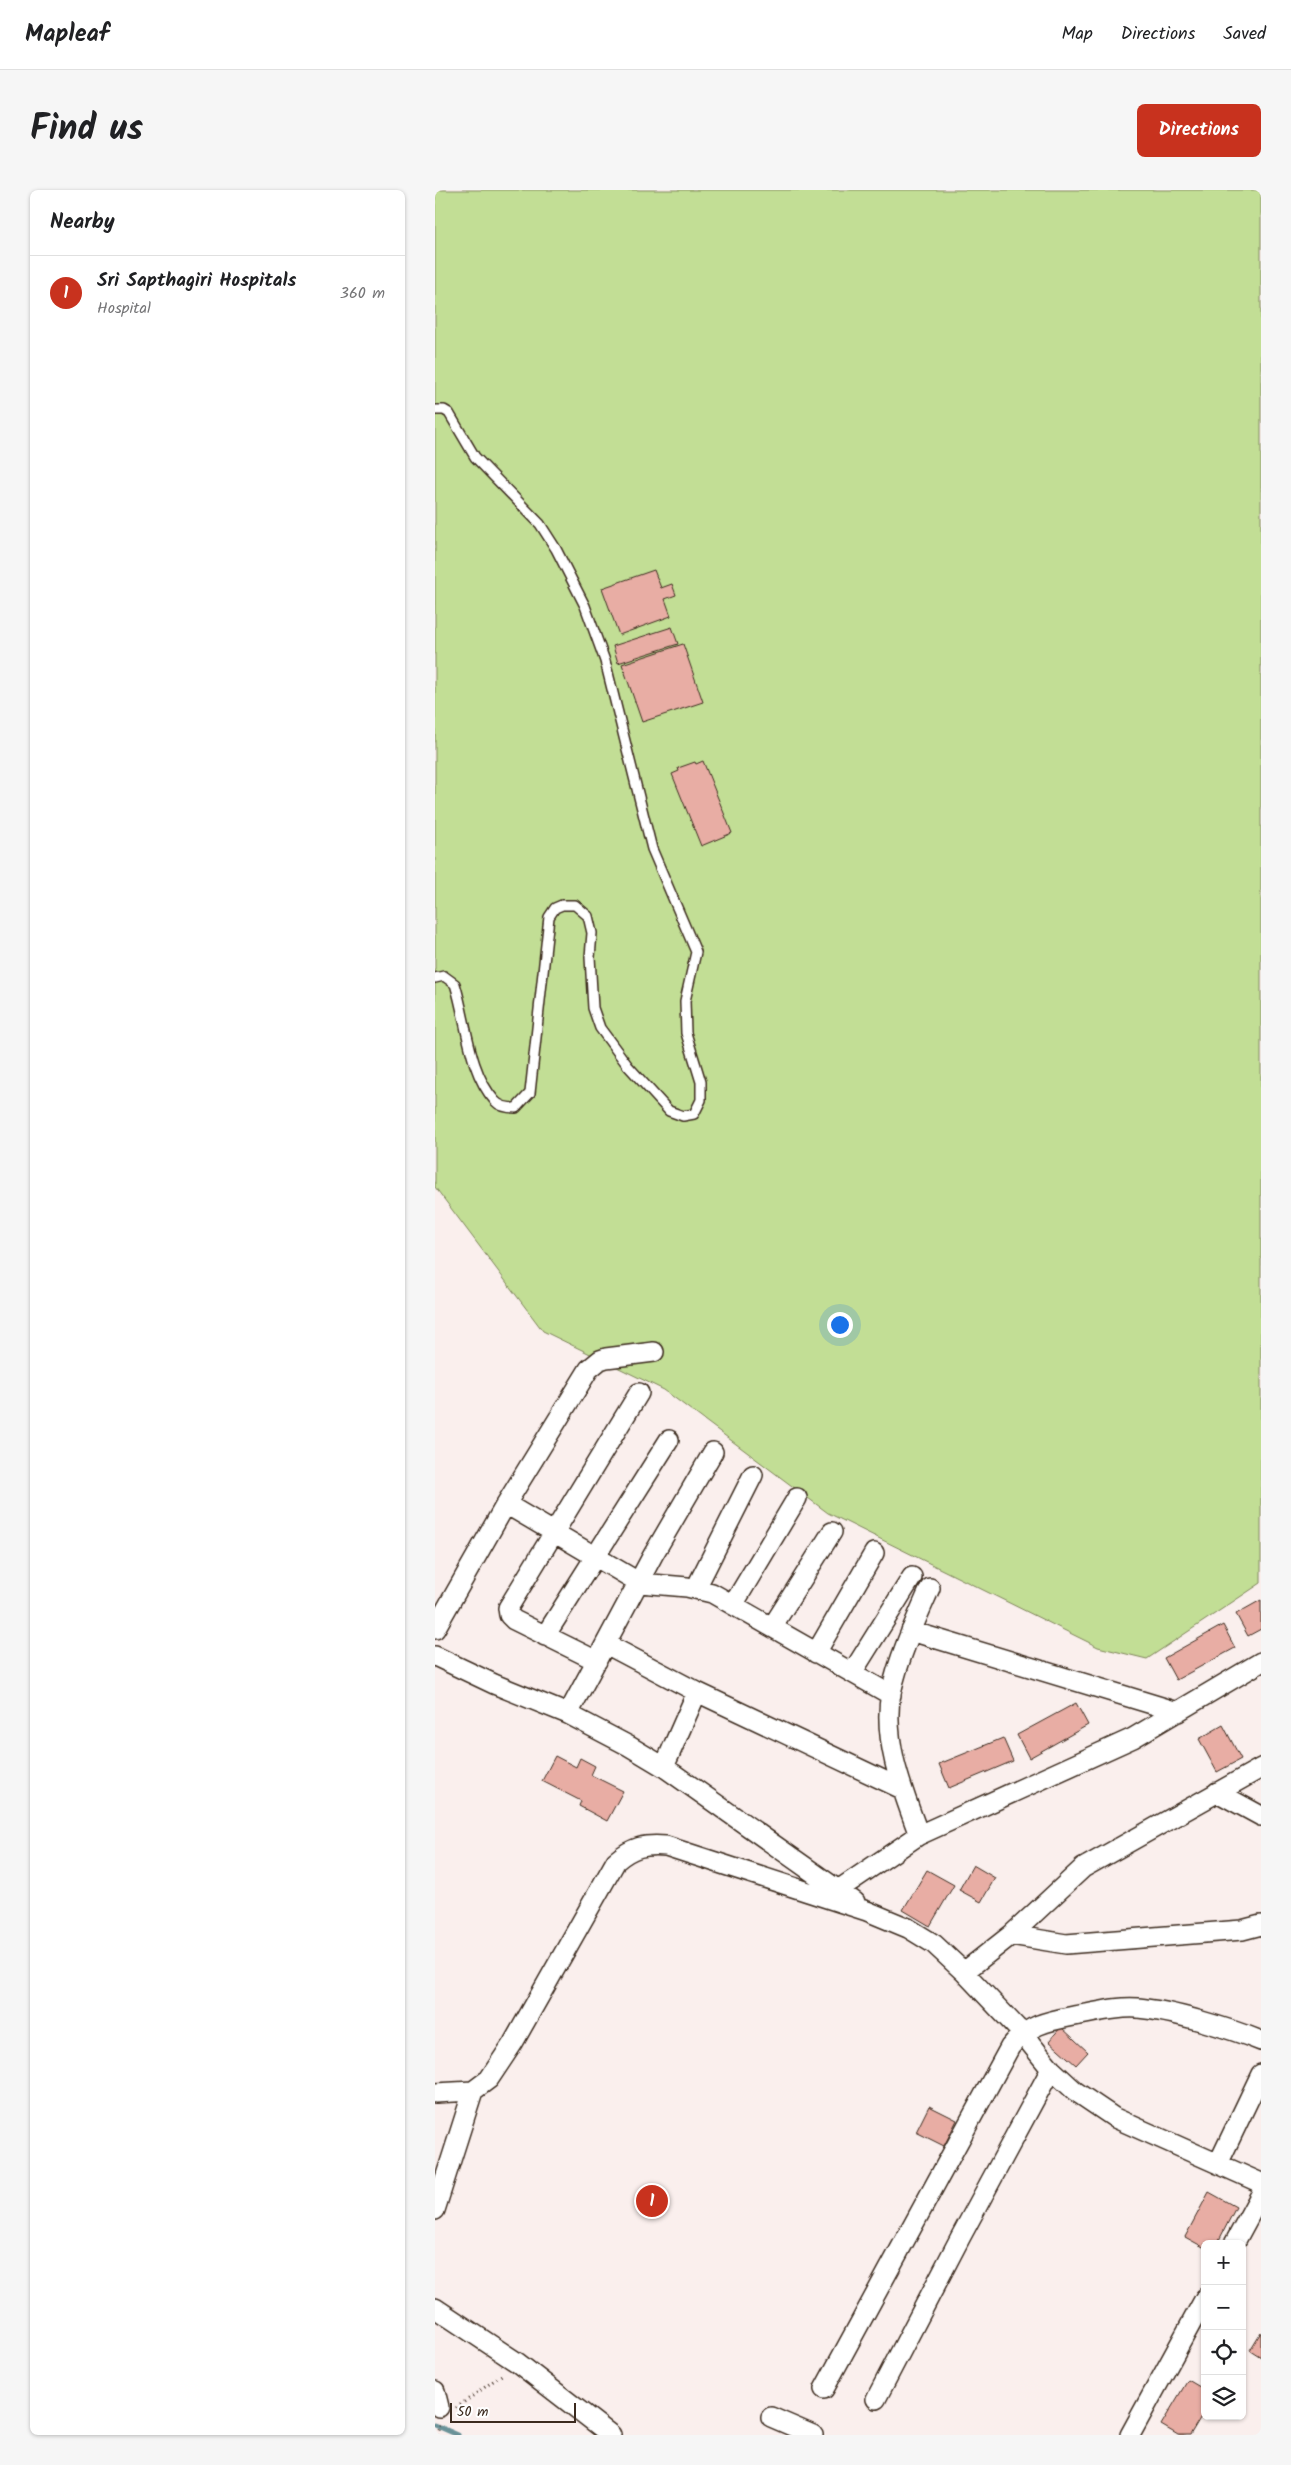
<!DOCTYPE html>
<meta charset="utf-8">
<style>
:root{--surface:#fff;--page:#f6f6f6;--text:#202124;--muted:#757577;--line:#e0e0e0;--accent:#c8321e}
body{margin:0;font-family:Kalam,sans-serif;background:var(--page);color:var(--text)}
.controls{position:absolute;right:15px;bottom:15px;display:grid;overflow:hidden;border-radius:8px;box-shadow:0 1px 4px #0004}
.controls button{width:45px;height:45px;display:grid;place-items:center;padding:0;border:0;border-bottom:1px solid var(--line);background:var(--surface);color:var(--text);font:25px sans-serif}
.scale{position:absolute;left:15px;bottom:12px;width:126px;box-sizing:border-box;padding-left:5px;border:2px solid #3b2a1e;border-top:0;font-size:14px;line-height:18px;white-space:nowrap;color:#3b2a1e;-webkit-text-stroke:4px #fff;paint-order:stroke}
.you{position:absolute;left:404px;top:1134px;width:18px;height:18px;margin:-12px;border:4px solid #fff;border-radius:50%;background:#1a73e8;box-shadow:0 0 0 8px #1a73e833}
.badge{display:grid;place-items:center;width:32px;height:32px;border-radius:50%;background:var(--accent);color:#fff;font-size:16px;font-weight:700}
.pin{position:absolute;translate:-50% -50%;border:2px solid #fff;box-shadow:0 1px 5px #0006}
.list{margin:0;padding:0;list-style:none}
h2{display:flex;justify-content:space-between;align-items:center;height:65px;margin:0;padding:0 20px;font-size:21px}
h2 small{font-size:16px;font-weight:400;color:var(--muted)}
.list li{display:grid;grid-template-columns:32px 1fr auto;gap:15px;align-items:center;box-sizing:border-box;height:75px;padding:0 20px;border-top:1px solid var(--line)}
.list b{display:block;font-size:19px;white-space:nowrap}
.list p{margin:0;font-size:16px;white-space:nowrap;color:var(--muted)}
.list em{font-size:16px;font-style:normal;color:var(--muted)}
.icon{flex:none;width:28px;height:28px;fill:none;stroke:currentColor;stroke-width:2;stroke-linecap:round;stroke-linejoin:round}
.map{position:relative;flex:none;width:826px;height:2245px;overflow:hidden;border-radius:8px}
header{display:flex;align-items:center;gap:30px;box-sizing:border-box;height:70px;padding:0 25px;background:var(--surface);border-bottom:1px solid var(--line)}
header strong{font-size:24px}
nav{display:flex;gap:28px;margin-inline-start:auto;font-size:18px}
.intro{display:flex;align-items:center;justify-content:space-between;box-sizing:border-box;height:120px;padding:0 30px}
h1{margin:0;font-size:35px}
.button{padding:12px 22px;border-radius:8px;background:var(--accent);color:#fff;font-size:18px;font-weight:700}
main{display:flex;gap:30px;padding:0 30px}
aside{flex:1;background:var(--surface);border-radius:8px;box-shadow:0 1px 4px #0004}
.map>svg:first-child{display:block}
.green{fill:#c2de95;stroke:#7e845a}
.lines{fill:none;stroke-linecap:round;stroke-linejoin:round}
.stream{stroke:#6a9298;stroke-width:5}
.building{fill:#e8ada4;stroke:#3b2a1e}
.lane-casing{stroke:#3b2a1e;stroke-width:12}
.street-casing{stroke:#3b2a1e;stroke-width:22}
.path{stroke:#3b2a1e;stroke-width:3;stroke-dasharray:1 4;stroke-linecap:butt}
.lane{stroke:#fff;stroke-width:9}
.street{stroke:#fff;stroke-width:19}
</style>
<header>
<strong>Mapleaf</strong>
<nav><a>Map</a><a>Directions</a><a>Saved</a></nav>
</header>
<div class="intro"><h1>Find us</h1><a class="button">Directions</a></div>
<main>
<aside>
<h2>Nearby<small></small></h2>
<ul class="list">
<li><span class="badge">1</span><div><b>Sri Sapthagiri Hospitals</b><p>Hospital</p></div><em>360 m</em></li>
</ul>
</aside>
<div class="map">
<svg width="826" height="2245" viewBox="0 0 826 2245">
<rect width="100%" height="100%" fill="#faefed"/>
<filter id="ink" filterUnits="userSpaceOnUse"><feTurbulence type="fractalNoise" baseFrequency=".02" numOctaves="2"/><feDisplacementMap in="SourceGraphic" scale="10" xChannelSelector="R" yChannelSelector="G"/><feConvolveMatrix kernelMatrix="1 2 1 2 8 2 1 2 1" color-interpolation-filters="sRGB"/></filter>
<g filter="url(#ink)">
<!-- green -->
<path class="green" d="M 0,0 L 826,0 L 826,1393 L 712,1469 L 663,1457 L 393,1323 L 229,1200 L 108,1141 L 0,997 Z"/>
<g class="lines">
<!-- stream -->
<path class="stream" d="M 0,2235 L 23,2245"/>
</g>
<!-- building -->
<path class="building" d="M 219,380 L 226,398 L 237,394 L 241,405 L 230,409 L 236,426 L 184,445 L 167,398 Z
M 237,437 L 243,454 L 183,473 L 178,456 Z
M 248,454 L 268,512 L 207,532 L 187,474 Z
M 268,571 L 297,643 L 266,656 L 237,584 L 244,581 L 243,578 L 260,572 L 261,574 Z
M 826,1410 L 826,1439 L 813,1446 L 801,1424 Z
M 788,1435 L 800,1458 L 741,1490 L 729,1468 Z
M 641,1513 L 653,1535 L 594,1568 L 582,1545 Z
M 788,1535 L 806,1569 L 782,1582 L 764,1549 Z
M 568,1548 L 578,1571 L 514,1598 L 504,1574 Z
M 120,1566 L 141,1577 L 145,1568 L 160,1576 L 156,1585 L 188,1601 L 172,1631 L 144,1616 L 146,1611 L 107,1591 Z
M 538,1675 L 560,1688 L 546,1712 L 524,1700 Z
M 492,1680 L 519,1695 L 495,1736 L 468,1720 Z
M 626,1837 L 653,1862 L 641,1875 L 614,1851 Z
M 494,1916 L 522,1930 L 509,1956 L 481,1942 Z
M 209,1996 L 229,2004 L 222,2025 L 201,2018 Z
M 774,2002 L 801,2017 L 782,2054 L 770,2054 L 770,2058 L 750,2047 Z
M 826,2142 L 826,2167 L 815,2160 Z
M 753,2190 L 770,2200 L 770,2220 L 755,2245 L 743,2245 L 726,2235 Z"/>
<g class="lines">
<defs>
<path id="lane" d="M 0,220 L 9,220 L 14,223 L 40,267 L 105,334 L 121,359 L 150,416 L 170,471 L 217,659 L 261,762 L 250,811 L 251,843 L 266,892 L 266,910 L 259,924 L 248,926 L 234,921 L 193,876 L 165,838 L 158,818 L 155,767 L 157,743 L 153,726 L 140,715 L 127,715 L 120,718 L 114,727 L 95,903 L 81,918 C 74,918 65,917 60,911 C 33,881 32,832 20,794 L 9,786 L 0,788"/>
<path id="street" d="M 71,1314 L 205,1393 L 252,1397 L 277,1403 L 456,1505
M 261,1398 L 318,1285
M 298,1415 L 362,1308
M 337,1437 L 397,1342
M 0,1439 L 71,1314 L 154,1179 L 165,1170 L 171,1168 L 219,1162
M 476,1441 L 743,1522
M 110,1446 L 234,1250
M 171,1454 L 262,1502 L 467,1599
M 381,1463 L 439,1363
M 0,1466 L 59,1494 L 133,1524 L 194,1556 L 229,1577 L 420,1712
M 162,1471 L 79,1430 L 74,1425 L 73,1418 L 204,1203
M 417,1483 L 477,1387
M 133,1524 L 218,1365 L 278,1262
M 229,1577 L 262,1502
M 782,1602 L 826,1626
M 484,1645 C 468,1602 447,1550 456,1503 C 464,1466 480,1432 495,1398
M 403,1700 L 484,1645 L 698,1548 L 826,1472
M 576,1745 L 631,1754 L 807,1740 L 826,1735
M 529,1782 L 576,1745 L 648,1678 L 826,1578
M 0,1903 L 38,1901 L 54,1889 L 78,1853 L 181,1671 C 197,1657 210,1654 231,1656 L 432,1721 L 473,1738 L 499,1754 L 529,1782 L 587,1843 L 616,1879 L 640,1901 L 680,1928 L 826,1993
M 783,1974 L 826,1884
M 0,2020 L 38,1901
M 799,2054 L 826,2004
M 0,2118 L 83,2173 L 176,2245
M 389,2199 L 575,1857 C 592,1835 613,1831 639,1826 C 660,1823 682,1816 703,1818 C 737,1821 794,1838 826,1851
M 0,2201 L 4,2217
M 441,2209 L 525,2048 L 616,1879
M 336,2227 L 378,2245
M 695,2245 L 770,2108"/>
</defs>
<!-- lane casing -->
<use href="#lane" class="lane-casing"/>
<!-- street casing -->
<use href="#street" class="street-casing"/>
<!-- path -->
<path class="path" d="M 21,2218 L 68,2184
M 1,2245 L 6,2233"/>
<!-- lane -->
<use href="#lane" class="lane"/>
<!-- street -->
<use href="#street" class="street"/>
</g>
</g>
</svg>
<div class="controls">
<button>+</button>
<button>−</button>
<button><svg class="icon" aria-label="locate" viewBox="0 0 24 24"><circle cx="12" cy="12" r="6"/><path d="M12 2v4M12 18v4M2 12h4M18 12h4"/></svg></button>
<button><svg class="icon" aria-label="layers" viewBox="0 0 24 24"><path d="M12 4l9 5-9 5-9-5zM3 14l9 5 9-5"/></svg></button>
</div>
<div class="scale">50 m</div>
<div class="you"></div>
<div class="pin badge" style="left:217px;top:2011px">1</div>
</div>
</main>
